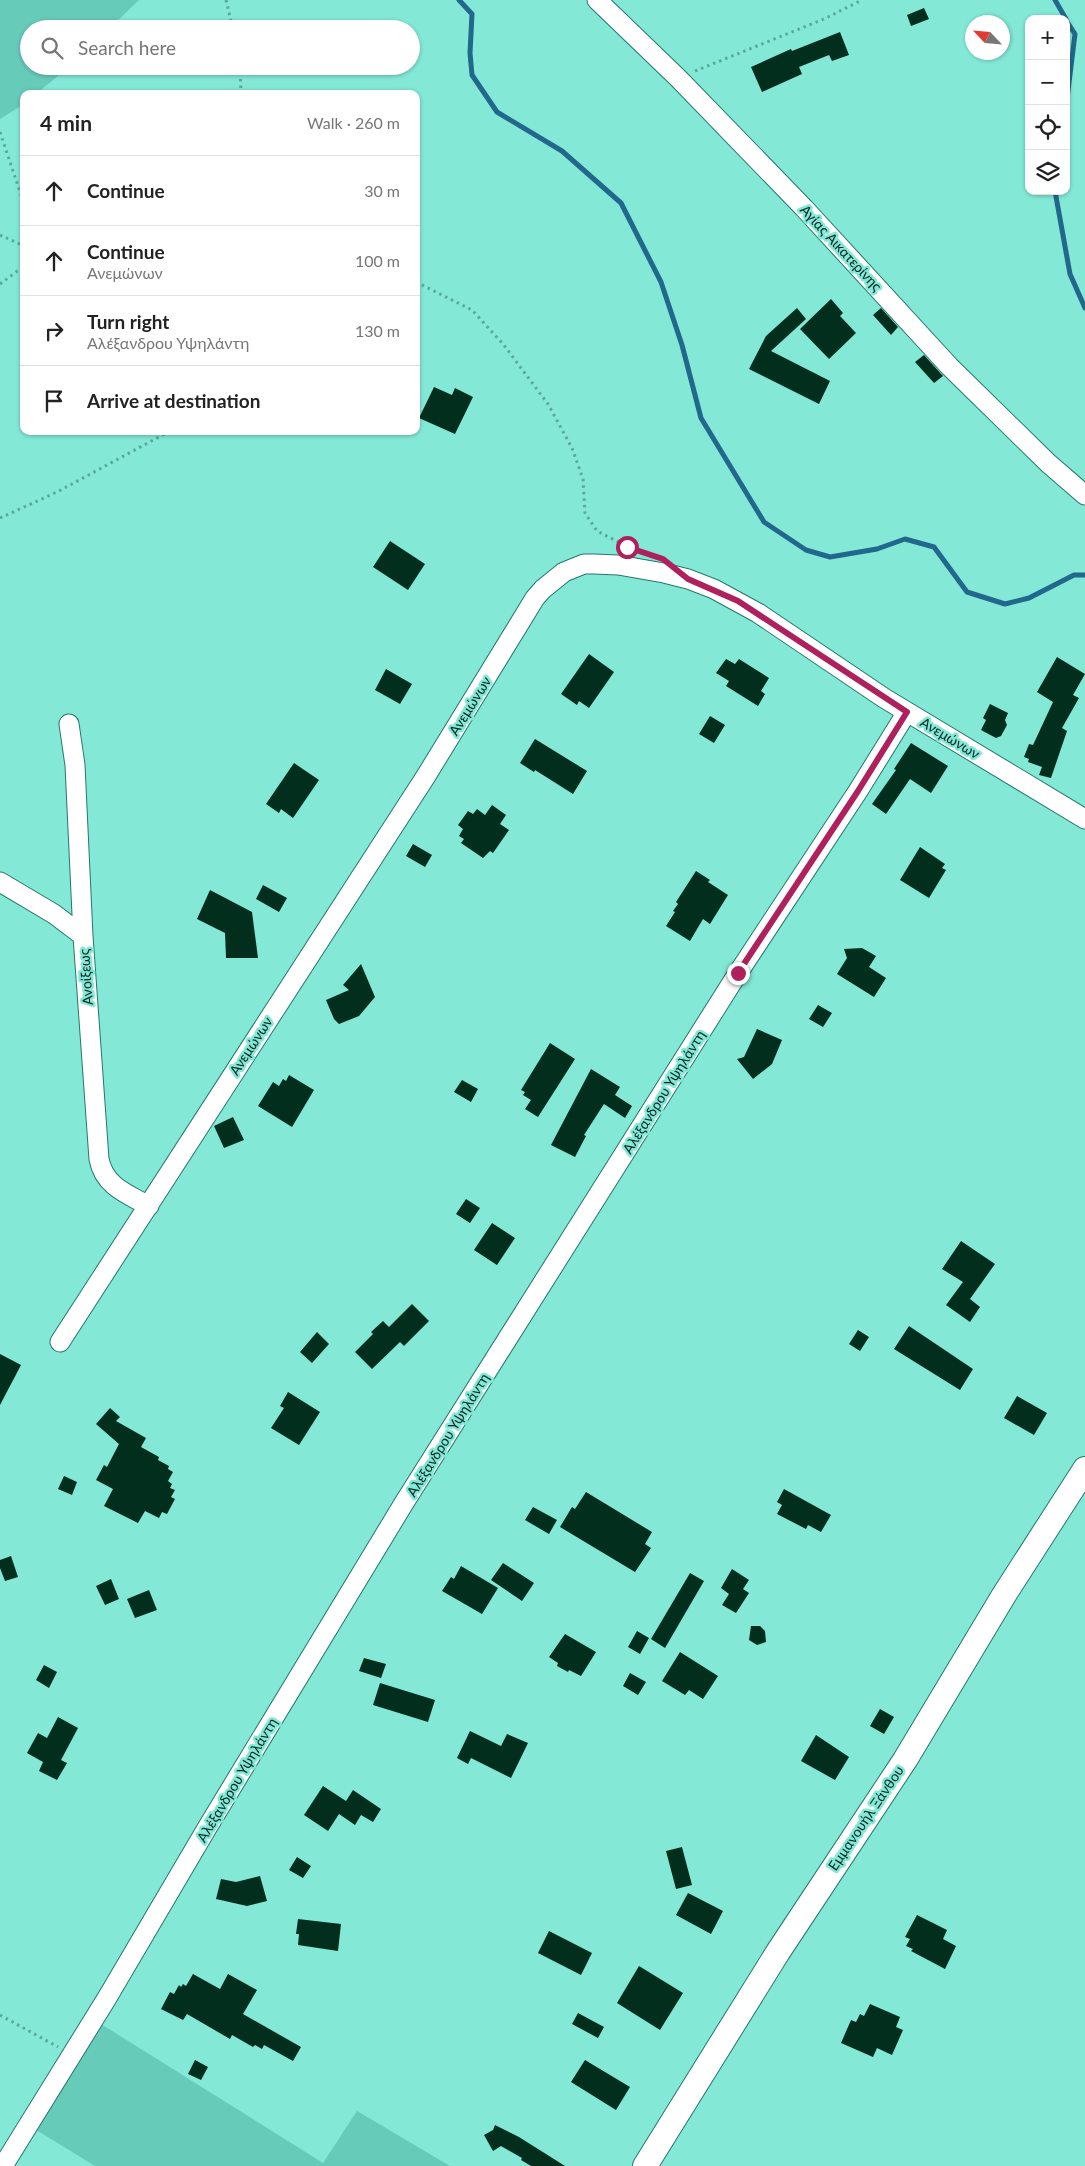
<!DOCTYPE html>
<meta charset="utf-8">
<style>
:root{--surface:#fff;--page:#f2f2f2;--text:#222;--muted:#767676;--line:#e0e0e0}
body{margin:0;font-family:Lato,sans-serif;background:var(--page);color:var(--text)}
.controls{position:absolute;right:15px;top:15px;display:grid;overflow:hidden;border-radius:10px;box-shadow:0 1px 4px #0004}
.controls button{width:45px;height:45px;display:grid;place-items:center;padding:0;border:0;border-bottom:1px solid var(--line);background:var(--surface);color:var(--text);font:25px sans-serif}
.compass{position:absolute;left:965px;top:15px;width:45px;height:45px;border-radius:50%;background:var(--surface);box-shadow:0 1px 4px #0004;rotate:296deg}
.stop{position:absolute;width:15px;height:15px;margin:-11px;border:4px solid #ae215d;border-radius:50%;background:#fff}
.stop.end{background:#ae215d;border-color:#fff;box-shadow:0 1px 5px #0008}
.list{margin:0;padding:0;list-style:none}
h2{display:flex;justify-content:space-between;align-items:center;height:65px;margin:0;padding:0 20px;font-size:21px}
h2 small{font-size:16px;font-weight:400;color:var(--muted)}
.list li{display:grid;grid-template-columns:32px 1fr auto;gap:15px;align-items:center;box-sizing:border-box;height:70px;padding:0 20px;border-top:1px solid var(--line)}
.list b{display:block;font-size:19px;white-space:nowrap}
.list p{margin:0;font-size:16px;white-space:nowrap;color:var(--muted)}
.list em{font-size:16px;font-style:normal;color:var(--muted)}
.icon{flex:none;width:28px;height:28px;fill:none;stroke:currentColor;stroke-width:2;stroke-linecap:round;stroke-linejoin:round}
.map{position:relative;flex:none;width:1085px;height:2166px;overflow:hidden}
.search{position:absolute;background:var(--surface);box-shadow:0 1px 4px #0004;left:20px;top:20px;width:400px;height:55px;display:flex;align-items:center;gap:12px;box-sizing:border-box;padding:0 18px;border-radius:28px;color:var(--muted);font-size:19px}
.panel{position:absolute;background:var(--surface);box-shadow:0 1px 4px #0004;left:20px;top:90px;width:400px;height:345px;border-radius:10px}
.map>svg:first-child{display:block}
.green{fill:#67cbba}
.lines{fill:none;stroke-linecap:round;stroke-linejoin:round}
.stream{stroke:#21688c;stroke-width:5}
.building{fill:#022f1d}
.minor-casing{stroke:#26776b;stroke-width:21}
.tertiary-casing{stroke:#26776b;stroke-width:26}
.path{stroke:#5aaa9c;stroke-width:3;stroke-dasharray:2.5 4;stroke-linecap:butt}
.minor{stroke:#fff;stroke-width:19}
.tertiary{stroke:#fff;stroke-width:24}
.route{stroke:#ae215d;stroke-width:6}
.labels{text-anchor:middle;stroke-width:5;stroke-linejoin:round;paint-order:stroke}
.street-label{font-size:14px;fill:#032520;stroke:#83e8d6}
</style>
<div class="map">
<svg width="1085" height="2166" viewBox="0 0 1085 2166">
<rect width="100%" height="100%" fill="#83e8d6"/>
<!-- green -->
<path class="green" d="M 0,0 L 139,0 L 109,29 L 29,29 L 29,66 L 70,66 L 36,94 L 24,94 L 24,104 L 0,119 Z
M 101,2024 L 323,2163 L 357,2111 L 450,2166 L 95,2166 L 33,2128 Z"/>
<g class="lines">
<!-- stream -->
<path class="stream" d="M 459,0 L 472,14 L 470,53 L 472,75 L 497,112 L 562,151 L 621,203 L 661,282 L 682,345 L 701,418 L 764,522 L 806,550 L 830,557 L 877,549 L 905,539 L 934,547 L 967,592 L 1005,604 L 1029,598 L 1074,575 L 1085,575
M 1055,0 L 1066,19
M 1066,20 L 1075,34 L 1066,107
M 1055,191 L 1070,274 L 1085,308"/>
</g>
<!-- building -->
<path class="building" d="M 924,8 L 929,19 L 911,26 L 907,15 Z
M 840,32 L 849,55 L 832,61 L 829,55 L 799,67 L 802,74 L 762,92 L 751,67 L 791,49 L 792,51 Z
M 831,299 L 843,313 L 840,316 L 856,333 L 829,359 L 800,329 Z
M 797,308 L 806,319 L 771,351 L 830,381 L 819,404 L 749,369 L 766,336 Z
M 881,308 L 898,327 L 891,335 L 873,315 Z
M 924,355 L 943,376 L 934,383 L 915,362 Z
M 434,387 L 452,395 L 455,388 L 473,397 L 455,434 L 419,418 Z
M 390,541 L 425,564 L 408,590 L 373,567 Z
M 589,654 L 614,672 L 589,708 L 579,701 L 577,705 L 561,694 Z
M 1057,657 L 1085,674 L 1073,695 L 1079,698 L 1062,728 L 1067,731 L 1051,778 L 1039,775 L 1042,767 L 1028,762 L 1029,759 L 1024,757 L 1029,744 L 1033,745 L 1053,702 L 1037,692 Z
M 726,659 L 735,664 L 739,659 L 769,678 L 761,691 L 765,694 L 758,706 L 726,686 L 729,681 L 716,673 Z
M 386,669 L 412,684 L 400,704 L 375,690 Z
M 990,704 L 1008,713 L 1005,720 L 1007,725 L 1001,736 L 996,738 L 981,730 L 986,720 L 983,718 Z
M 710,716 L 725,725 L 714,743 L 699,734 Z
M 535,739 L 587,771 L 573,794 L 535,770 L 534,772 L 520,763 Z
M 911,743 L 948,766 L 931,793 L 910,779 L 886,814 L 872,804 L 896,770 L 894,769 Z
M 294,763 L 319,780 L 293,818 L 281,809 L 279,813 L 266,804 Z
M 492,805 L 506,815 L 500,824 L 509,830 L 493,853 L 490,851 L 483,858 L 461,843 L 464,839 L 459,836 L 463,829 L 458,825 L 468,811 L 473,814 L 477,809 L 485,815 Z
M 413,844 L 432,855 L 425,867 L 406,856 Z
M 920,847 L 945,864 L 942,868 L 946,870 L 929,898 L 900,880 Z
M 696,871 L 710,880 L 708,882 L 728,895 L 710,924 L 703,919 L 690,941 L 666,926 L 675,912 L 673,911 L 678,904 L 676,902 Z
M 263,885 L 287,898 L 279,912 L 256,899 Z
M 210,890 L 252,912 L 258,958 L 226,958 L 225,933 L 197,919 Z
M 862,948 L 876,956 L 869,967 L 886,978 L 874,997 L 837,974 L 847,958 L 844,949 Z
M 361,964 L 375,997 L 359,1016 L 339,1024 L 334,1019 L 326,1000 L 349,990 L 343,985 Z
M 818,1005 L 832,1013 L 823,1027 L 809,1019 Z
M 757,1029 L 782,1040 L 772,1064 L 753,1079 L 737,1059 L 744,1057 Z
M 550,1043 L 575,1059 L 538,1117 L 525,1109 L 531,1100 L 523,1095 L 525,1092 L 521,1090 Z
M 591,1069 L 620,1087 L 615,1095 L 632,1106 L 625,1118 L 604,1104 L 584,1135 L 586,1136 L 575,1157 L 551,1145 Z
M 289,1075 L 314,1090 L 292,1127 L 258,1106 L 273,1082 L 279,1086 L 283,1079 L 286,1081 Z
M 462,1080 L 478,1089 L 471,1102 L 454,1092 Z
M 233,1117 L 244,1140 L 224,1148 L 214,1126 Z
M 466,1199 L 480,1208 L 470,1223 L 456,1214 Z
M 492,1223 L 515,1238 L 497,1265 L 474,1250 Z
M 961,1241 L 995,1264 L 970,1299 L 980,1307 L 970,1322 L 946,1305 L 963,1282 L 942,1269 Z
M 412,1304 L 429,1321 L 404,1346 L 400,1342 L 372,1369 L 355,1352 L 373,1334 L 371,1332 L 383,1321 L 389,1327 Z
M 909,1326 L 973,1369 L 960,1390 L 894,1349 Z
M 858,1330 L 869,1337 L 860,1351 L 849,1344 Z
M 317,1332 L 329,1344 L 312,1363 L 300,1352 Z
M 0,1354 L 21,1365 L 0,1405 Z
M 288,1392 L 320,1412 L 299,1445 L 271,1428 L 284,1408 L 280,1406 Z
M 1017,1396 L 1047,1413 L 1034,1435 L 1004,1418 Z
M 110,1408 L 120,1417 L 116,1421 L 146,1438 L 141,1447 L 159,1457 L 158,1460 L 169,1466 L 168,1469 L 173,1472 L 168,1481 L 172,1484 L 170,1488 L 175,1490 L 171,1497 L 175,1499 L 167,1514 L 162,1512 L 159,1518 L 145,1511 L 138,1523 L 104,1506 L 113,1489 L 96,1480 L 104,1465 L 107,1467 L 119,1444 L 96,1424 Z
M 64,1476 L 77,1482 L 72,1495 L 58,1489 Z
M 784,1489 L 831,1515 L 821,1532 L 808,1525 L 806,1529 L 777,1514 L 782,1505 L 777,1502 Z
M 586,1492 L 652,1532 L 645,1544 L 651,1548 L 635,1572 L 560,1527 L 572,1507 L 575,1509 Z
M 533,1507 L 557,1520 L 549,1534 L 525,1520 Z
M 11,1556 L 18,1577 L 5,1581 L 0,1568 L 0,1560 Z
M 503,1563 L 534,1583 L 522,1601 L 491,1580 Z
M 461,1566 L 498,1588 L 482,1614 L 442,1591 L 451,1577 L 454,1579 Z
M 732,1569 L 749,1580 L 743,1589 L 749,1593 L 736,1613 L 722,1605 L 729,1594 L 721,1588 Z
M 690,1573 L 704,1581 L 665,1648 L 651,1639 Z
M 111,1579 L 119,1599 L 105,1605 L 96,1586 Z
M 149,1590 L 157,1610 L 135,1618 L 127,1599 Z
M 751,1626 L 760,1626 L 765,1631 L 766,1642 L 757,1645 L 749,1640 Z
M 637,1631 L 649,1638 L 640,1654 L 628,1647 Z
M 565,1634 L 596,1652 L 581,1676 L 569,1670 L 568,1672 L 557,1666 L 558,1663 L 549,1657 Z
M 680,1652 L 718,1676 L 703,1699 L 689,1690 L 685,1695 L 662,1681 Z
M 364,1658 L 386,1664 L 381,1678 L 359,1671 Z
M 44,1665 L 57,1672 L 49,1688 L 36,1680 Z
M 630,1673 L 646,1682 L 638,1695 L 623,1686 Z
M 380,1683 L 435,1700 L 428,1722 L 373,1705 Z
M 880,1709 L 894,1717 L 884,1734 L 870,1726 Z
M 58,1717 L 78,1728 L 61,1760 L 67,1763 L 57,1780 L 39,1771 L 43,1762 L 27,1753 L 38,1733 L 47,1738 Z
M 470,1731 L 501,1746 L 507,1734 L 528,1743 L 511,1778 L 471,1758 L 468,1764 L 457,1758 Z
M 816,1735 L 849,1757 L 835,1780 L 801,1761 Z
M 323,1786 L 346,1801 L 353,1790 L 381,1809 L 373,1822 L 361,1815 L 355,1825 L 339,1814 L 328,1831 L 304,1815 Z
M 682,1847 L 692,1885 L 676,1889 L 666,1851 Z
M 297,1857 L 311,1866 L 303,1878 L 289,1870 Z
M 260,1876 L 267,1901 L 247,1906 L 216,1899 L 221,1879 L 236,1882 Z
M 688,1893 L 723,1911 L 711,1934 L 676,1915 Z
M 917,1915 L 947,1930 L 943,1939 L 956,1946 L 945,1969 L 911,1951 L 913,1949 L 906,1946 L 910,1939 L 905,1937 Z
M 298,1919 L 341,1924 L 338,1951 L 298,1945 L 299,1934 L 296,1934 Z
M 549,1931 L 592,1953 L 581,1975 L 538,1953 Z
M 639,1966 L 683,1993 L 660,2030 L 617,2003 Z
M 193,1974 L 220,1989 L 228,1974 L 257,1990 L 243,2014 L 301,2047 L 293,2061 L 264,2045 L 262,2049 L 255,2045 L 253,2047 L 232,2035 L 230,2039 L 187,2014 L 183,2020 L 161,2009 L 170,1992 L 174,1994 L 179,1985 L 181,1987 L 183,1984 L 186,1986 Z
M 870,2004 L 900,2017 L 896,2027 L 903,2030 L 892,2055 L 877,2048 L 873,2057 L 841,2043 L 851,2020 L 856,2022 L 860,2014 L 864,2016 Z
M 578,2013 L 604,2027 L 598,2038 L 572,2024 Z
M 195,2060 L 208,2067 L 201,2080 L 188,2074 Z
M 585,2060 L 630,2087 L 616,2110 L 571,2082 Z
M 495,2125 L 519,2137 L 565,2166 L 531,2166 L 521,2160 L 522,2158 L 501,2146 L 493,2151 L 484,2135 L 493,2130 Z"/>
<g class="lines">
<defs>
<path id="minor" d="M 597,0 L 678,78 L 804,208 L 950,367 L 1048,463 L 1085,495
M 69,724 L 75,765 L 83,936 L 99,1159 C 104,1186 127,1194 149,1206
M 0,882 L 54,914 L 83,936
M 60,1342 L 426,776 L 535,598 L 543,589 L 564,572 L 584,564 L 594,564 L 618,565 L 664,573 L 688,579 L 714,589 L 758,613 L 884,698 L 1085,819
M 3,2166 L 107,1998 L 207,1828 L 404,1503 L 738,973 L 858,791 L 907,712"/>
<path id="tertiary" d="M 645,2166 L 778,1952 L 905,1760 L 1004,1595 L 1085,1469"/>
</defs>
<!-- minor casing -->
<use href="#minor" class="minor-casing"/>
<!-- tertiary casing -->
<use href="#tertiary" class="tertiary-casing"/>
<!-- path -->
<path class="path" d="M 226,0 L 233,29
M 240,66 L 241,94
M 695,71 L 824,19 L 862,0
M 0,132 L 24,204
M 0,235 L 24,246
M 416,282 L 472,310 L 503,344 L 548,404 L 572,448 L 583,479 L 585,513 L 597,531 L 630,548
M 0,284 L 24,266
M 0,518 L 57,492 L 170,431
M 0,2015 L 58,2047"/>
<!-- minor -->
<use href="#minor" class="minor"/>
<!-- tertiary -->
<use href="#tertiary" class="tertiary"/>
</g>
<g class="lines">
<!-- route -->
<path class="route" d="M 627,547 L 663,559 L 688,579 L 738,601 L 907,712 L 858,791 L 738,973"/>
</g>
<g class="labels">
<!-- street labels -->
<g class="street-label">
<text transform="translate(841 248) rotate(47)" y="5">Αγίας Αικατερίνης</text>
<text transform="translate(470 706) rotate(-58)" y="5">Ανεμώνων</text>
<text transform="translate(950 738) rotate(31)" y="5">Ανεμώνων</text>
<text transform="translate(86 977) rotate(-94)" y="5">Ανοίξεως</text>
<text transform="translate(251 1046) rotate(-57)" y="5">Ανεμώνων</text>
<text transform="translate(664 1092) rotate(-58)" y="5">Αλέξανδρου Υψηλάντη</text>
<text transform="translate(448 1435) rotate(-58)" y="5">Αλέξανδρου Υψηλάντη</text>
<text transform="translate(237 1780) rotate(-59)" y="5">Αλέξανδρου Υψηλάντη</text>
<text transform="translate(866 1818) rotate(-56)" y="5">Εμμανουήλ Ξάνθου</text>
</g>
</g>
</svg>
<div class="controls">
<button>+</button>
<button>−</button>
<button><svg class="icon" aria-label="locate" viewBox="0 0 24 24"><circle cx="12" cy="12" r="6"/><path d="M12 2v4M12 18v4M2 12h4M18 12h4"/></svg></button>
<button><svg class="icon" aria-label="layers" viewBox="0 0 24 24"><path d="M12 4l9 5-9 5-9-5zM3 14l9 5 9-5"/></svg></button>
</div>
<svg class="compass" viewBox="-18 -18 36 36"><path d="M0-13l5 13h-10z" fill="#e53935"/><path d="M0 13l5-13h-10z" fill="#767676"/></svg>
<div class="stop" style="left:627px;top:547px"></div>
<div class="stop end" style="left:738px;top:973px"></div>
<div class="search"><svg class="icon" aria-label="search" viewBox="0 0 24 24"><circle cx="10" cy="10" r="6"/><path d="M15 15l6 6"/></svg>Search here</div>
<section class="panel">
<h2>4 min<small>Walk · 260 m</small></h2>
<ul class="list">
<li><svg class="icon" aria-label="ahead" viewBox="0 0 24 24"><path d="M12 20V5M6 11l6-6 6 6"/></svg><div><b>Continue</b></div><em>30 m</em></li>
<li><svg class="icon" aria-label="ahead" viewBox="0 0 24 24"><path d="M12 20V5M6 11l6-6 6 6"/></svg><div><b>Continue</b><p>Ανεμώνων</p></div><em>100 m</em></li>
<li><svg class="icon" aria-label="right" viewBox="0 0 24 24"><path d="M7 20v-9h11M14 6l5 5-5 5"/></svg><div><b>Turn right</b><p>Αλέξανδρου Υψηλάντη</p></div><em>130 m</em></li>
<li><svg class="icon" aria-label="arrive" viewBox="0 0 24 24"><path d="M6 21V4h12l-3 4 3 4H6"/></svg><div><b>Arrive at destination</b></div></li>
</ul>
</section>
</div>
